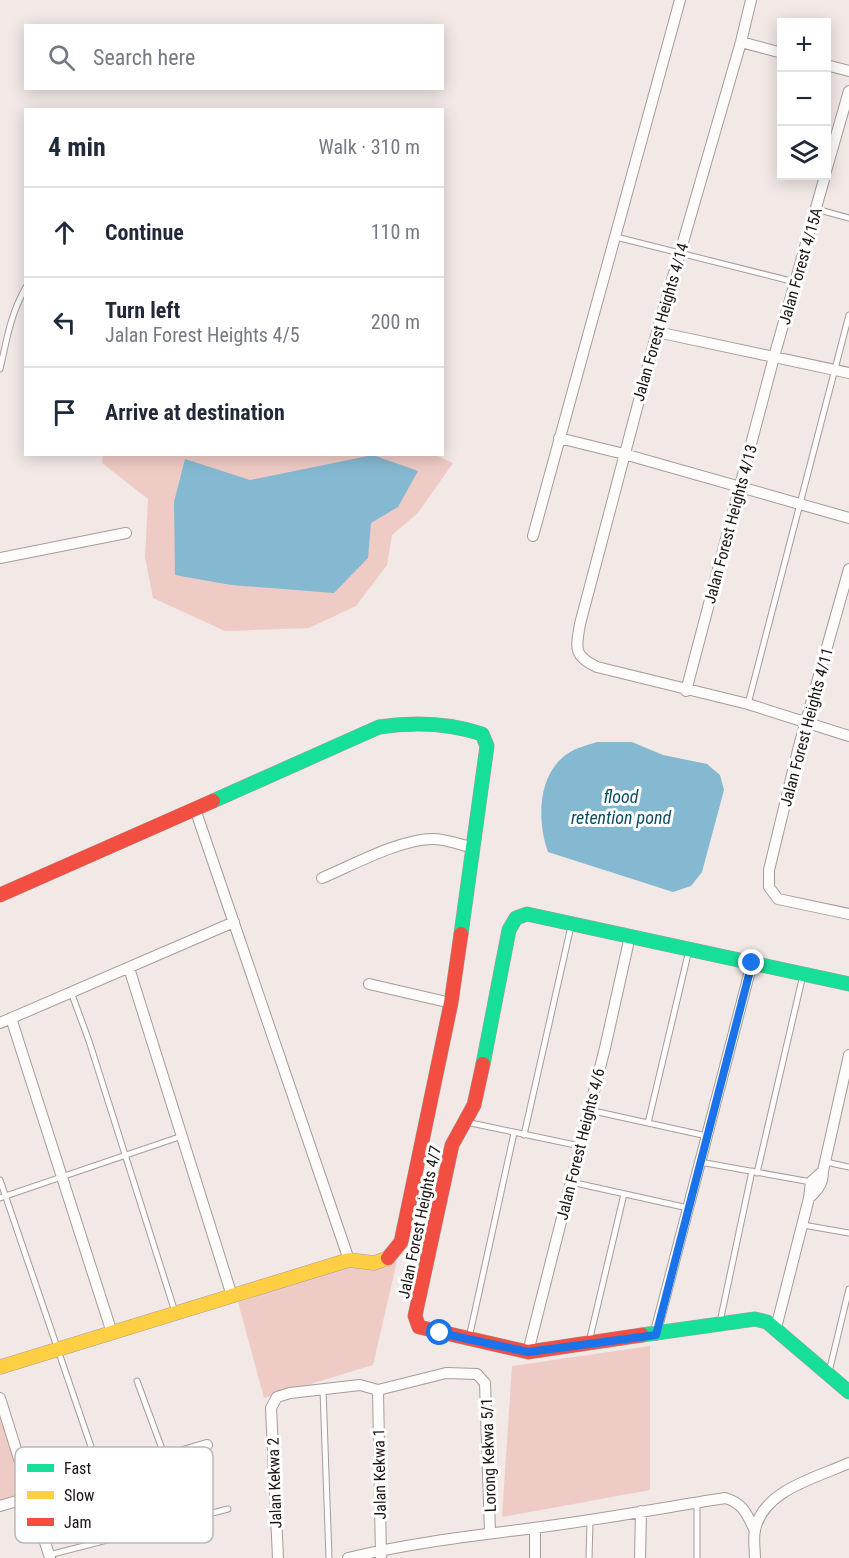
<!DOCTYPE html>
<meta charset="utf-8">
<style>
:root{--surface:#fff;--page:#f2f2f3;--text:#1f2937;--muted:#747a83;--line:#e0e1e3}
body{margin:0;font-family:"Roboto Condensed",sans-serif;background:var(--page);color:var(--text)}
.controls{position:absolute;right:18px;top:18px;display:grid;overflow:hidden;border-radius:0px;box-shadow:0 3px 15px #0003}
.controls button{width:54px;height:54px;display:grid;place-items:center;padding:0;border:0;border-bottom:2px solid var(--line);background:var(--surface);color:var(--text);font:30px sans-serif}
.stop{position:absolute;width:18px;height:18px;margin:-14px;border:4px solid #1a73e8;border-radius:50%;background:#fff}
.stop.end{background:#1a73e8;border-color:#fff;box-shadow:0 2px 6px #0008}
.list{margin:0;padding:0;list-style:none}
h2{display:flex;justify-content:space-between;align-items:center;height:78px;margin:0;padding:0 24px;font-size:26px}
h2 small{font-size:20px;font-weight:400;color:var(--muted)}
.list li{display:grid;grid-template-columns:39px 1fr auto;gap:18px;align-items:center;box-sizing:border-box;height:90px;padding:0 24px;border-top:2px solid var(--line)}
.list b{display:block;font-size:22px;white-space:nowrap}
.list p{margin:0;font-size:20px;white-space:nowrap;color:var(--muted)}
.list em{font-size:20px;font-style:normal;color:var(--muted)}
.icon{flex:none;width:33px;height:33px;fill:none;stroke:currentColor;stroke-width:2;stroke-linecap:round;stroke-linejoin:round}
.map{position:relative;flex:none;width:849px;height:1558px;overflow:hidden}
.search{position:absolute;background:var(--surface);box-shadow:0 3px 15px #0003;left:24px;top:24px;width:420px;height:66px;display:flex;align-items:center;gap:15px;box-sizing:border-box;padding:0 21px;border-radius:0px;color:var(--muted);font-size:22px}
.panel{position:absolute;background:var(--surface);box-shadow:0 3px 15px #0003;left:24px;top:108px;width:420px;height:348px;border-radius:0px}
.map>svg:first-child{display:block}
.green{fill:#efcbc5}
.water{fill:#85b9d2}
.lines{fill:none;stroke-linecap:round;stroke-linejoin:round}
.lane-casing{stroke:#a59d9b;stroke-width:7}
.street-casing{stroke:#a59d9b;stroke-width:12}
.fast-casing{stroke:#a59d9b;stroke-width:15}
.slow-casing{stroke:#a59d9b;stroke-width:15}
.jam-casing{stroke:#a59d9b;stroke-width:15}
.lane{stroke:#fdfcfb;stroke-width:5}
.street{stroke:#fdfcfb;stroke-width:10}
.fast{stroke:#16e098;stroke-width:14}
.slow{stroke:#ffcf43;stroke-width:14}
.jam{stroke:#f24e42;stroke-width:14}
.route{stroke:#1a73e8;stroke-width:8}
.labels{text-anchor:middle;stroke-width:6;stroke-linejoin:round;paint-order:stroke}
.street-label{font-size:16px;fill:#1b1413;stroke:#fff}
.water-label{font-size:18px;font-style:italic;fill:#084d66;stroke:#fff}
.key{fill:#fff;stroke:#bbb8b8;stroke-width:1.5}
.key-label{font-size:16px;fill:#1b1413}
</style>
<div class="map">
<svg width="849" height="1558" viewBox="0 0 849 1558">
<rect width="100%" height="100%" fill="#f2e8e5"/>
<!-- green -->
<path class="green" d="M 103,454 L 433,454 L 453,463 L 418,513 L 392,535 L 387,565 L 356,606 L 309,628 L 225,631 L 153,598 L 145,557 L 148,499 L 102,463 Z
M 397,1261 L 373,1365 L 264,1398 L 238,1302 L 349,1265 L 377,1269 Z
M 650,1346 L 650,1490 L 502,1517 L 512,1366 Z
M 0,1406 L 25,1497 L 0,1506 Z"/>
<!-- water -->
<path class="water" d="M 373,455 L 418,471 L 398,507 L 371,523 L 368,558 L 334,593 L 231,585 L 175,575 L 174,502 L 185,459 L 250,480 Z
M 597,742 L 632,742 L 663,755 L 707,764 L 720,775 L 724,790 L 702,872 L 691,886 L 673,892 L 548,852 C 537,821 537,775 567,754 C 575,748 588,745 597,742 Z"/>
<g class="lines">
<defs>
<path id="lane" d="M 816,209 L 849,218
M 616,237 L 795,282
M 0,369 C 7,339 10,315 26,287
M 748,704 L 849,315
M 71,992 L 89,1041 L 175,1312
M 589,1110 L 707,1136
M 466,1122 L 580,1146
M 648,1123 L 689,950
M 524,1135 L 571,926
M 700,1162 L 811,1182
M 826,1162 L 849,1167
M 757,1173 L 803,975
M 0,1180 L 101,1476
M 571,1182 L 688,1208
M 0,1198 L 182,1136
M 803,1225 L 849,1233
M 720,1322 L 752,1171
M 469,1338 L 514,1133
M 589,1342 L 624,1194
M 829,1372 L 849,1289
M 137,1381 L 165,1457
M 323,1390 L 329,1558
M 49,1555 L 228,1509
M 589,1558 L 590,1521
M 697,1558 L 697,1503"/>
<path id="street" d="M 751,0 L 741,42 L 657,332 L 580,624 C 576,648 573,656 597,667 L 748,704 L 849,736
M 741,42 L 782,53
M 826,65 L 849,71
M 826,171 L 849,91
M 657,332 L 849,373
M 559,438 L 624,454 L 849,518
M 533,536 L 680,0
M 0,558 L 126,533
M 849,569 L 799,746 L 769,870 L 769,887 L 778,899 L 849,914
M 686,691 L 774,357 L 825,176
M 195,809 L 349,1260
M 322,878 C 353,865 400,839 433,839 C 446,839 461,845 474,848
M 129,968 L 232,1296
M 369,984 L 451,1003
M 11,1018 L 112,1333
M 0,1023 L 234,922
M 809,1198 C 818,1190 823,1184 823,1171 L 849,1055
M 776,1328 L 809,1198 L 811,1182 L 823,1171
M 655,1335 L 752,963
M 528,1352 L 605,1048 L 630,936
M 378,1390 L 446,1373 L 477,1374 L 485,1383 L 490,1532
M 378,1390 L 381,1558
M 0,1398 L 50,1558
M 0,1506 L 207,1445
M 278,1558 L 271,1408 L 277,1397 L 290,1393 L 360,1385 L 378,1390
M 348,1558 C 409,1543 472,1536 534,1528 C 598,1520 661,1508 725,1498 C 743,1503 747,1514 755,1531
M 535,1558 L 535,1528
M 640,1558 L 641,1511
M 755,1558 C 755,1549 753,1539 755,1530 C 763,1490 816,1478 849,1463"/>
<path id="fast" d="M 213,801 L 379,727 C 413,722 449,723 482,734 L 487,746 L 461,934
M 483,1064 L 509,930 L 516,918 L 527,914 L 849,984
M 642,1335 L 755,1319 L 767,1322 L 849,1392"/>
<path id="slow" d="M 0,1367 L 349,1260 L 374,1263 L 388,1258"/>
<path id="jam" d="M 0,895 L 213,801
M 483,1064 L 474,1105 L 452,1145 L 415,1316 L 419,1327 L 528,1352 L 642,1335
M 388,1258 L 401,1242 L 451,1003 L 461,934"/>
</defs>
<!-- lane casing -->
<use href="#lane" class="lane-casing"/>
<!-- street casing -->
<use href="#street" class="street-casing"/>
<!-- fast casing -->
<use href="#fast" class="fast-casing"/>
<!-- slow casing -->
<use href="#slow" class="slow-casing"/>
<!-- jam casing -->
<use href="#jam" class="jam-casing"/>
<!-- lane -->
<use href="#lane" class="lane"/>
<!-- street -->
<use href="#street" class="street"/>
<!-- fast -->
<use href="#fast" class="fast"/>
<!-- slow -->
<use href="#slow" class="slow"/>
<!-- jam -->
<use href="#jam" class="jam"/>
</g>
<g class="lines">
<!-- route -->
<path class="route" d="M 440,1333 L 528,1352 L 656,1335 L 752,963"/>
</g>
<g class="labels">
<!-- street labels -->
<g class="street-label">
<text transform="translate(800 266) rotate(-74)" y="6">Jalan Forest 4/15A</text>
<text transform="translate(660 322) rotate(-74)" y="6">Jalan Forest Heights 4/14</text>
<text transform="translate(730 524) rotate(-75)" y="6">Jalan Forest Heights 4/13</text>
<text transform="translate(806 727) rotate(-75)" y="6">Jalan Forest Heights 4/11</text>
<text transform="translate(580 1144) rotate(-76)" y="6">Jalan Forest Heights 4/6</text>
<text transform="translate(419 1222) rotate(-78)" y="6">Jalan Forest Heights 4/7</text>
<text transform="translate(488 1455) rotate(-92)" y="6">Lorong Kekwa 5/1</text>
<text transform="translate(379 1474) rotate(-91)" y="6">Jalan Kekwa 1</text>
<text transform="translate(274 1483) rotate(-92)" y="6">Jalan Kekwa 2</text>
</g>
<!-- water labels -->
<g class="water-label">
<text x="621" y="803">flood<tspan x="621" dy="21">retention pond</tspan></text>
</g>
</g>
<!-- legend -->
<rect x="15" y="1447" width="198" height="96" rx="9" class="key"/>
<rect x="27" y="1464" width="27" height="8" fill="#16e098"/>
<rect x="27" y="1491" width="27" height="8" fill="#ffcf43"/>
<rect x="27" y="1518" width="27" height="8" fill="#f24e42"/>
<g class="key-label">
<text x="64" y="1474">Fast</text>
<text x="64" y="1501">Slow</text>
<text x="64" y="1528">Jam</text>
</g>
</svg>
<div class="controls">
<button>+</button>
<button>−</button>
<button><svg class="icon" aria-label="layers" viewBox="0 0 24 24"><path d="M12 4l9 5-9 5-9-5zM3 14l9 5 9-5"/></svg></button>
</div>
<div class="stop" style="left:440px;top:1333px"></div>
<div class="stop end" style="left:752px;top:963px"></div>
<div class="search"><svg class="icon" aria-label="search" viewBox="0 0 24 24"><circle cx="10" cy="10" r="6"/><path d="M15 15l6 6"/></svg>Search here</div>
<section class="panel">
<h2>4 min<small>Walk · 310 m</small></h2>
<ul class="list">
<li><svg class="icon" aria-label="ahead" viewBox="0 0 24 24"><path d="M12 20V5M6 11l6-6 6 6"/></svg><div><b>Continue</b></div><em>110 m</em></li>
<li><svg class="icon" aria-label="left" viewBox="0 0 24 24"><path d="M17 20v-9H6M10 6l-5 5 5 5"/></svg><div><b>Turn left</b><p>Jalan Forest Heights 4/5</p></div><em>200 m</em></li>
<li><svg class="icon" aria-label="arrive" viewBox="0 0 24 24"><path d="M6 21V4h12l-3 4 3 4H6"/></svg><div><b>Arrive at destination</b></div></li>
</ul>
</section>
</div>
